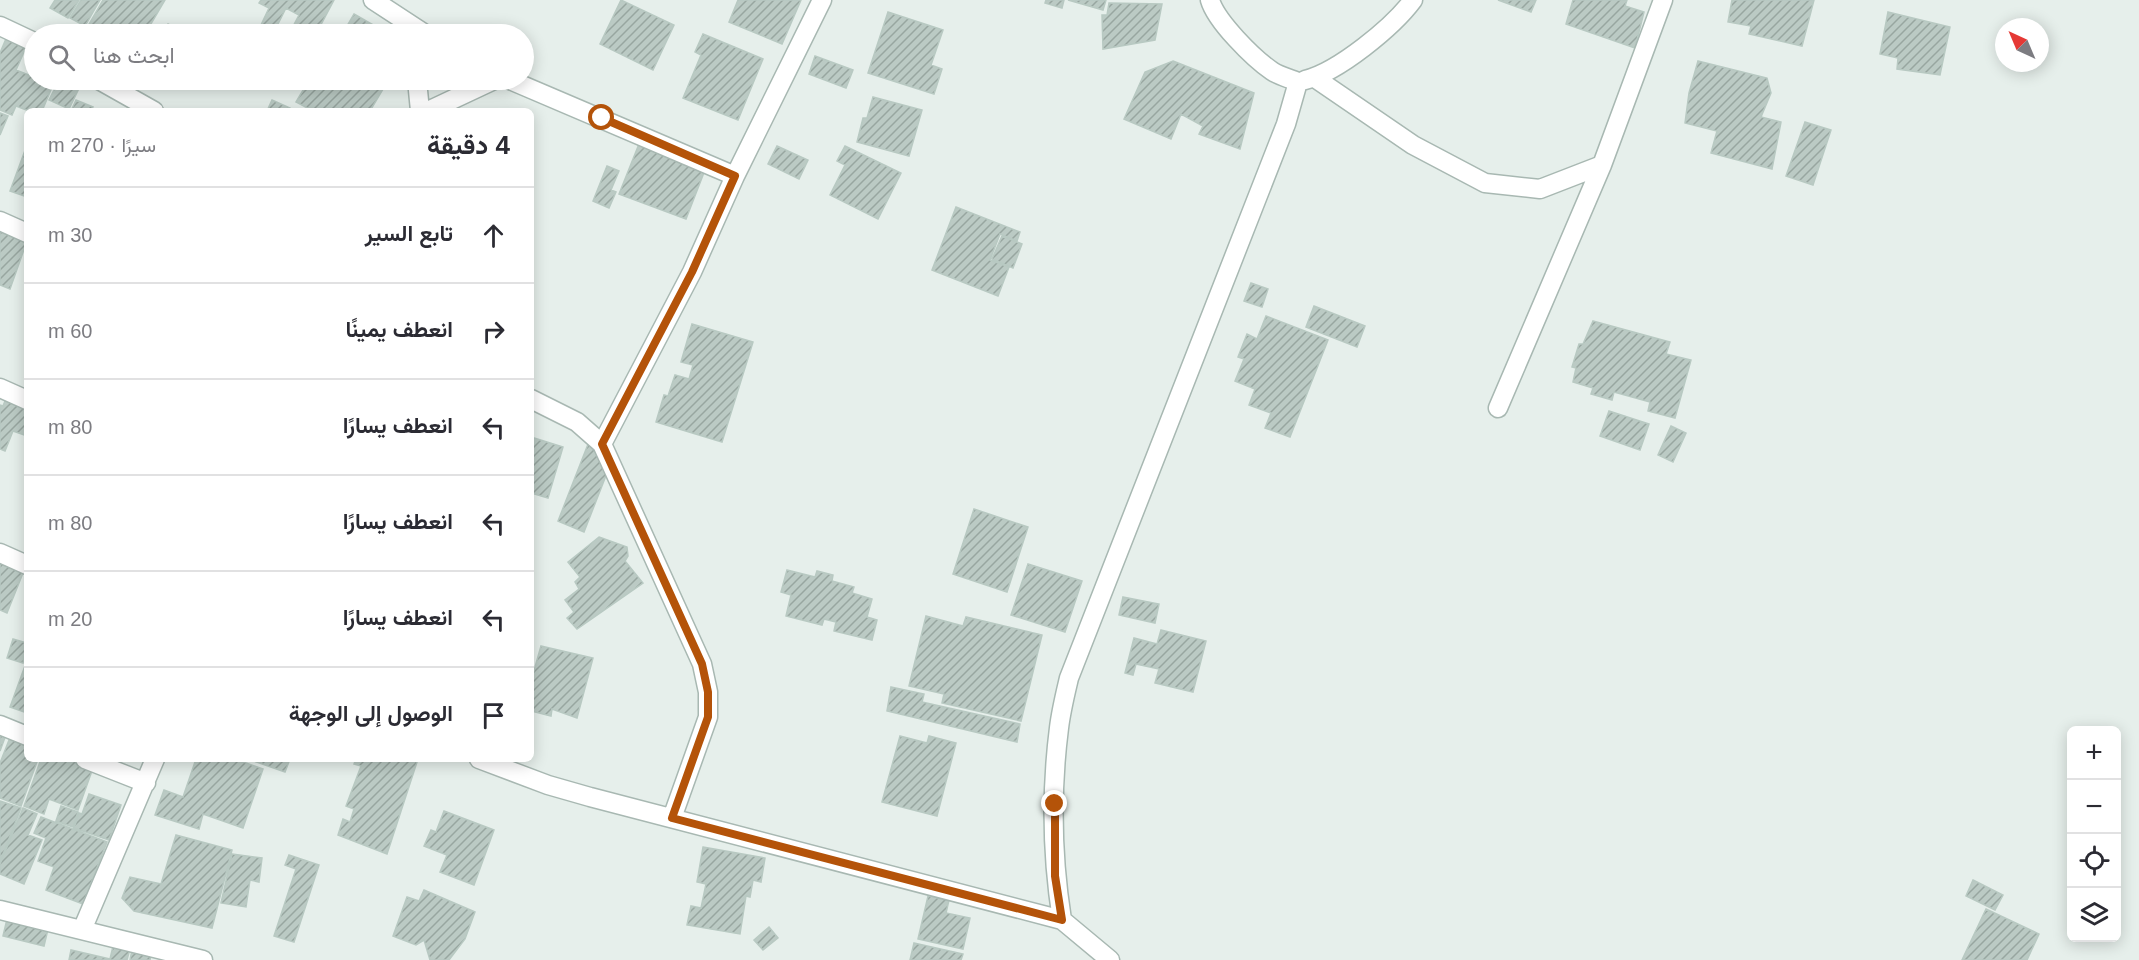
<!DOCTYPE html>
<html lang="ar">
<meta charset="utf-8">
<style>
:root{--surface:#fff;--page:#f2f2f3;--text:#2b2b33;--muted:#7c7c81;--line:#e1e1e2}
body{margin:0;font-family:Helvetica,Vazirmatn,sans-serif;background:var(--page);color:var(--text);direction:rtl}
.controls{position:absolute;right:18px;bottom:18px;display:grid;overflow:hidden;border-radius:9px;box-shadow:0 3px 15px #0003}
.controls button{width:54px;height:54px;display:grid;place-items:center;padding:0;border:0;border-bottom:2px solid var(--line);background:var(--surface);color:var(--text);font:30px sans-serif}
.compass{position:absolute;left:1995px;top:18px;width:54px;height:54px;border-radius:50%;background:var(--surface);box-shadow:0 3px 15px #0003;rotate:316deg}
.stop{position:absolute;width:18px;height:18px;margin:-14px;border:4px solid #b45309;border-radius:50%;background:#fff}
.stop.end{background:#b45309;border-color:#fff;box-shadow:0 2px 6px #0008}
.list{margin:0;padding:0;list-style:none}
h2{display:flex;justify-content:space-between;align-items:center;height:78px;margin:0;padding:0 24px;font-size:26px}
h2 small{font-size:20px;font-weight:400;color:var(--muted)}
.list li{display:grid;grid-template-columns:39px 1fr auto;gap:18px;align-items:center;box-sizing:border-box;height:96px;padding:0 24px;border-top:2px solid var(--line)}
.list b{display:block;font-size:22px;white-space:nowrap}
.list em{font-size:20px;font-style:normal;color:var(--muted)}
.icon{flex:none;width:33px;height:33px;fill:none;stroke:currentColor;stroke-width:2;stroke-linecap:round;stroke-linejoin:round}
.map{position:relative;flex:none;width:2139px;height:960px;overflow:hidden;direction:ltr}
.search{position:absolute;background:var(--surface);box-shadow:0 3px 15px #0003;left:24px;top:24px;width:510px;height:66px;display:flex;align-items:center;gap:15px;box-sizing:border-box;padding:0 21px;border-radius:33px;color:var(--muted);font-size:22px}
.panel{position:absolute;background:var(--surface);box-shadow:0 3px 15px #0003;left:24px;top:108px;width:510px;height:654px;border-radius:9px;direction:rtl}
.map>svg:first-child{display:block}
.building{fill:url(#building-hatch);stroke:#b8c9c2;stroke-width:1.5}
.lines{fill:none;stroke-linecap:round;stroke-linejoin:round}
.minor-casing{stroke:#a8b8b2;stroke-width:21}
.minor{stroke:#fff;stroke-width:18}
.route{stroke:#b45309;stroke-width:8}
</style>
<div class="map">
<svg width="2139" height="960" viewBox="0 0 2139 960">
<defs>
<pattern id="building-hatch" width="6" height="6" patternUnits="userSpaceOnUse" patternTransform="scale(1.5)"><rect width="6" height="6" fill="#bbcac4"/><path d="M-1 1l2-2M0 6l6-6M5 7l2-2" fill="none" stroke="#98a6a0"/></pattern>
</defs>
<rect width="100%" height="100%" fill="#e6efeb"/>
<!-- building -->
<path class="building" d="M 55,0 L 79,0 L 68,18 L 50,8 Z
M 81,0 L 100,0 L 85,26 L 70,18 Z
M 103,0 L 165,0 L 145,34 L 103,34 L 88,26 Z
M 261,0 L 334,0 L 316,34 L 289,34 L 299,15 L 286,8 L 274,32 L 261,25 L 269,8 L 259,3 Z
M 621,0 L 674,25 L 653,70 L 600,44 Z
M 738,0 L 801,0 L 782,44 L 729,22 Z
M 1046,0 L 1064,0 L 1062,8 L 1045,3 Z
M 1068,0 L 1106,0 L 1103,10 Z
M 1498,0 L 1536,0 L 1531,12 Z
M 1573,0 L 1627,0 L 1625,6 L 1644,12 L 1635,48 L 1566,24 Z
M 1732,0 L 1814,0 L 1802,46 L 1749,34 L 1751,26 L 1728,22 Z
M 1109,3 L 1162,4 L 1155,40 L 1103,49 L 1102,15 L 1107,15 Z
M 888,12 L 943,30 L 931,65 L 942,69 L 934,94 L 868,73 Z
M 1888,12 L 1950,27 L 1940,75 L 1897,69 L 1898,58 L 1880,54 Z
M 354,14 L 389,34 L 335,34 L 337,30 L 343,33 Z
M 168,24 L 187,34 L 162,34 Z
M 8,34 L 28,43 L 16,70 L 34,77 L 34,80 L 40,80 L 53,85 L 42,111 L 29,111 L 16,106 L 12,115 L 0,110 L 0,53 Z
M 703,34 L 763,59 L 738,120 L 683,98 L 701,55 L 695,52 Z
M 815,56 L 853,70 L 846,88 L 809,74 Z
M 1173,61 L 1254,93 L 1240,149 L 1199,134 L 1203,126 L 1181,114 L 1171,139 L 1124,119 L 1145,72 Z
M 1698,61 L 1767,78 L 1771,93 L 1761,117 L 1781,122 L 1772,169 L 1711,153 L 1717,131 L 1685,123 L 1689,93 Z
M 59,80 L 83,80 L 69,109 L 49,100 Z
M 309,80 L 378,80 L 386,84 L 370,111 L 313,111 L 296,102 Z
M 873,97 L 922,110 L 909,156 L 857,142 L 863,118 L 867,118 Z
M 76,100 L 93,107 L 91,111 L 71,111 Z
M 272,100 L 290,108 L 288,111 L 267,111 Z
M 0,113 L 8,116 L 0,135 Z
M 1805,122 L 1831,130 L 1813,185 L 1786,176 Z
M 639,144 L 705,170 L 686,219 L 619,194 Z
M 27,145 L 27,197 L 10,191 Z
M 777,146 L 808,160 L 799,179 L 768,164 Z
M 845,146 L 901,173 L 878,219 L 830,195 L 845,165 L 837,161 Z
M 607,166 L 619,171 L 611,190 L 616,192 L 609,208 L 593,201 Z
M 956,207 L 1020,232 L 1017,241 L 1000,234 L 990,260 L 1009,267 L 998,296 L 932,270 Z
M 0,221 L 27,241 L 10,289 L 0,285 Z
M 1002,236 L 1022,244 L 1013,268 L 992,259 Z
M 1251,283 L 1268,289 L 1262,307 L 1244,301 Z
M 1314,306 L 1365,326 L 1357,347 L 1306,327 Z
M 1266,316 L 1328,340 L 1290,437 L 1265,428 L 1271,413 L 1249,405 L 1255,389 L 1235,381 L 1244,359 L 1238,357 L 1247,334 L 1257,339 Z
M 1593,321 L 1670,342 L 1666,354 L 1691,360 L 1675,418 L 1648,411 L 1650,402 L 1614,392 L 1612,400 L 1591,394 L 1593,388 L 1573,382 L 1576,368 L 1572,367 L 1579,344 L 1583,344 Z
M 692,324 L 753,342 L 722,442 L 656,422 L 664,395 L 668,396 L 675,375 L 689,379 L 693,365 L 681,362 Z
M 11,386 L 27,392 L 27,436 L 13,431 L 5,451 L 0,449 L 0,405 L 3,406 Z
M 1609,411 L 1649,424 L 1640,450 L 1600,436 Z
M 1671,426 L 1686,433 L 1673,462 L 1658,455 Z
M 531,437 L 563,447 L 548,498 L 531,493 Z
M 590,439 L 607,473 L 584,532 L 558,521 Z
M 974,509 L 1028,527 L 1007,592 L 953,574 Z
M 599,537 L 627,547 L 628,556 L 625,561 L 643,583 L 577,629 L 567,618 L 574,612 L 565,600 L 579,589 L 575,582 L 580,577 L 568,562 Z
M 0,557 L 25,568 L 7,613 L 0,610 Z
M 1028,564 L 1082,581 L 1065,632 L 1011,615 Z
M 787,570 L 815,577 L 817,571 L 833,575 L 832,581 L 854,587 L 852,593 L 872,599 L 867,617 L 877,620 L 872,640 L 834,631 L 836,622 L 824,619 L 822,625 L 786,616 L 791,595 L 781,592 Z
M 1123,597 L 1159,604 L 1155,623 L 1119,615 Z
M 926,616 L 963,626 L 966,617 L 1042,635 L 1021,721 L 942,703 L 944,694 L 909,686 Z
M 1161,630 L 1206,641 L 1193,692 L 1155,683 L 1159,669 L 1136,664 L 1133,675 L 1125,673 L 1134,638 L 1157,644 Z
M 13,639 L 27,643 L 23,663 L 7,658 Z
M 541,646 L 593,658 L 577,718 L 552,709 L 551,716 L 531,711 L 531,681 Z
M 26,663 L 27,663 L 27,713 L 10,707 Z
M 891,687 L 924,694 L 922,702 L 1020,724 L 1017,742 L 887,711 Z
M 0,729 L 7,732 L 0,751 Z
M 11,735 L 27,741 L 27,759 L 38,759 L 21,806 L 0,798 L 0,763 Z
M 900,736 L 927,743 L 929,736 L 956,743 L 937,816 L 882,802 Z
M 41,759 L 68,759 L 93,768 L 78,810 L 49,799 L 44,814 L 24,806 Z
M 196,759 L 235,759 L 263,769 L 243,828 L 203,814 L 199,829 L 155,815 L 164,790 L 183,797 Z
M 248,759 L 290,759 L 285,772 Z
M 356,759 L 418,759 L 387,854 L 338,835 L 343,819 L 350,822 L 354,809 L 346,806 L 361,766 L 354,764 Z
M 89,794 L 121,805 L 109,840 L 74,828 L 79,813 L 82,814 Z
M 0,801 L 21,808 L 0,862 Z
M 61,806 L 78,812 L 73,827 L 56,821 Z
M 23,808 L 37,814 L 28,835 L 42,840 L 24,884 L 0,874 L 0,864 Z
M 444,811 L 494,830 L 474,885 L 440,872 L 447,855 L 424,846 L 431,830 L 436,832 Z
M 41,817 L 107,842 L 83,904 L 46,890 L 54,867 L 38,861 L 46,838 L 34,833 Z
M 176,835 L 232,850 L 212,928 L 134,911 L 122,898 L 130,877 L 161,884 Z
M 703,847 L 765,858 L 761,882 L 753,880 L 750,897 L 746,896 L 740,934 L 687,925 L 691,906 L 701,908 L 706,884 L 697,882 Z
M 232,854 L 262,858 L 259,882 L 250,880 L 246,907 L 221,903 Z
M 289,855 L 319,865 L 294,942 L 274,936 L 296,869 L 285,865 Z
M 1973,880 L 2003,895 L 1995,910 L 1966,896 Z
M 424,890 L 475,912 L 465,939 L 449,960 L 430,960 L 424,940 L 416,945 L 393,936 L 407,897 L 419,901 Z
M 928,896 L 949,900 L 946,913 L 970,918 L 963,949 L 918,939 Z
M 1986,909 L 2039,934 L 2027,960 L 1962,960 Z
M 8,915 L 49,925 L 44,946 L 3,936 Z
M 769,927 L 778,938 L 763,950 L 754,940 Z
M 114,942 L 131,945 L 127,960 L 69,960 L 71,950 L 110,959 Z
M 914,943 L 963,954 L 961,960 L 910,960 Z
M 133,945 L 152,949 L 150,960 L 130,960 Z"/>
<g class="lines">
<defs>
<path id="minor" d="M 373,0 L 425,34
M 0,26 L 34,42
M 1315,78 L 1413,145 L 1485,183 L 1540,189 L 1602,165
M 99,80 L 154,111
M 417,80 L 420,111
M 510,80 L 735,176
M 1305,80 C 1338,72 1393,27 1413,0
M 428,111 L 494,80
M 0,221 L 27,233
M 0,388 L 27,400
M 531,399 L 577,422 L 602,444 L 702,664 L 708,692 L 708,717 L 672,818
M 1498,408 L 1602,165 L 1663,0
M 602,444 L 692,272 L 735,176 L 822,0
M 0,553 L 27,565
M 0,725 L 27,736
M 85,759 L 146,783
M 479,759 L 548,785 L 590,797 L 1062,920 L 1110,960
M 0,910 L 203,960
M 1062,920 C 1052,857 1051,791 1059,728 C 1061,711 1065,695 1069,678 L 1286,124 L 1298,82 C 1289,78 1279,76 1272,71 C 1253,58 1216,21 1210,0
M 82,930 L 155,759"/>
</defs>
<!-- minor casing -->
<use href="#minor" class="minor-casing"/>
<!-- minor -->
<use href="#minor" class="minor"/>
</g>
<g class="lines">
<!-- route -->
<path class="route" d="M 602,118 L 735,176 L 692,272 L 602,444 L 702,664 L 708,692 L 708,717 L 672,818 L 1062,920 L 1055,876 L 1055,804"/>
</g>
</svg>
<div class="controls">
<button>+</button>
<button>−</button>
<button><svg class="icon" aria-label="locate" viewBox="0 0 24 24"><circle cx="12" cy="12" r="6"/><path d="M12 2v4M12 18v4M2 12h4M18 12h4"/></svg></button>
<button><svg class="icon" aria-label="layers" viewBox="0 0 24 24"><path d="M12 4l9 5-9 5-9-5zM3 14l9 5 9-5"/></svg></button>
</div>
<svg class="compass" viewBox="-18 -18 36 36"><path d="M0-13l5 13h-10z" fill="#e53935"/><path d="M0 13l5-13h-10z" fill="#7c7c81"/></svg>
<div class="stop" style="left:602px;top:118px"></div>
<div class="stop end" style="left:1055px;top:804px"></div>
<div class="search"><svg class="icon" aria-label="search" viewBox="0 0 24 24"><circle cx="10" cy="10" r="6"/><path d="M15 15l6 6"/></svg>ابحث هنا</div>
<section class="panel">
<h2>4 دقيقة<small>سيرًا · 270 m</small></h2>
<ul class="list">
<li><svg class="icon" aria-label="ahead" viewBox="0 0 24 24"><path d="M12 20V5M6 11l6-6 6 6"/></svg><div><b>تابع السير</b></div><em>30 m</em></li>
<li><svg class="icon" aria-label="right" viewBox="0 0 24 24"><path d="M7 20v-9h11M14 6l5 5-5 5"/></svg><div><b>انعطف يمينًا</b></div><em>60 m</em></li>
<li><svg class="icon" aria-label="left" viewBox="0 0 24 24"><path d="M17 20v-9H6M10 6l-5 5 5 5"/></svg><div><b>انعطف يسارًا</b></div><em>80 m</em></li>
<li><svg class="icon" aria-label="left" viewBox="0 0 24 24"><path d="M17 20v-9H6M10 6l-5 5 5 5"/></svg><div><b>انعطف يسارًا</b></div><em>80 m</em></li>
<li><svg class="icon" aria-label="left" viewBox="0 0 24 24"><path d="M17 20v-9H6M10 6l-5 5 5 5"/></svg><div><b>انعطف يسارًا</b></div><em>20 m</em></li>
<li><svg class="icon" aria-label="arrive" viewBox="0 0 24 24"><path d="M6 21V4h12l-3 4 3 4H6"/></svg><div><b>الوصول إلى الوجهة</b></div></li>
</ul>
</section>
</div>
